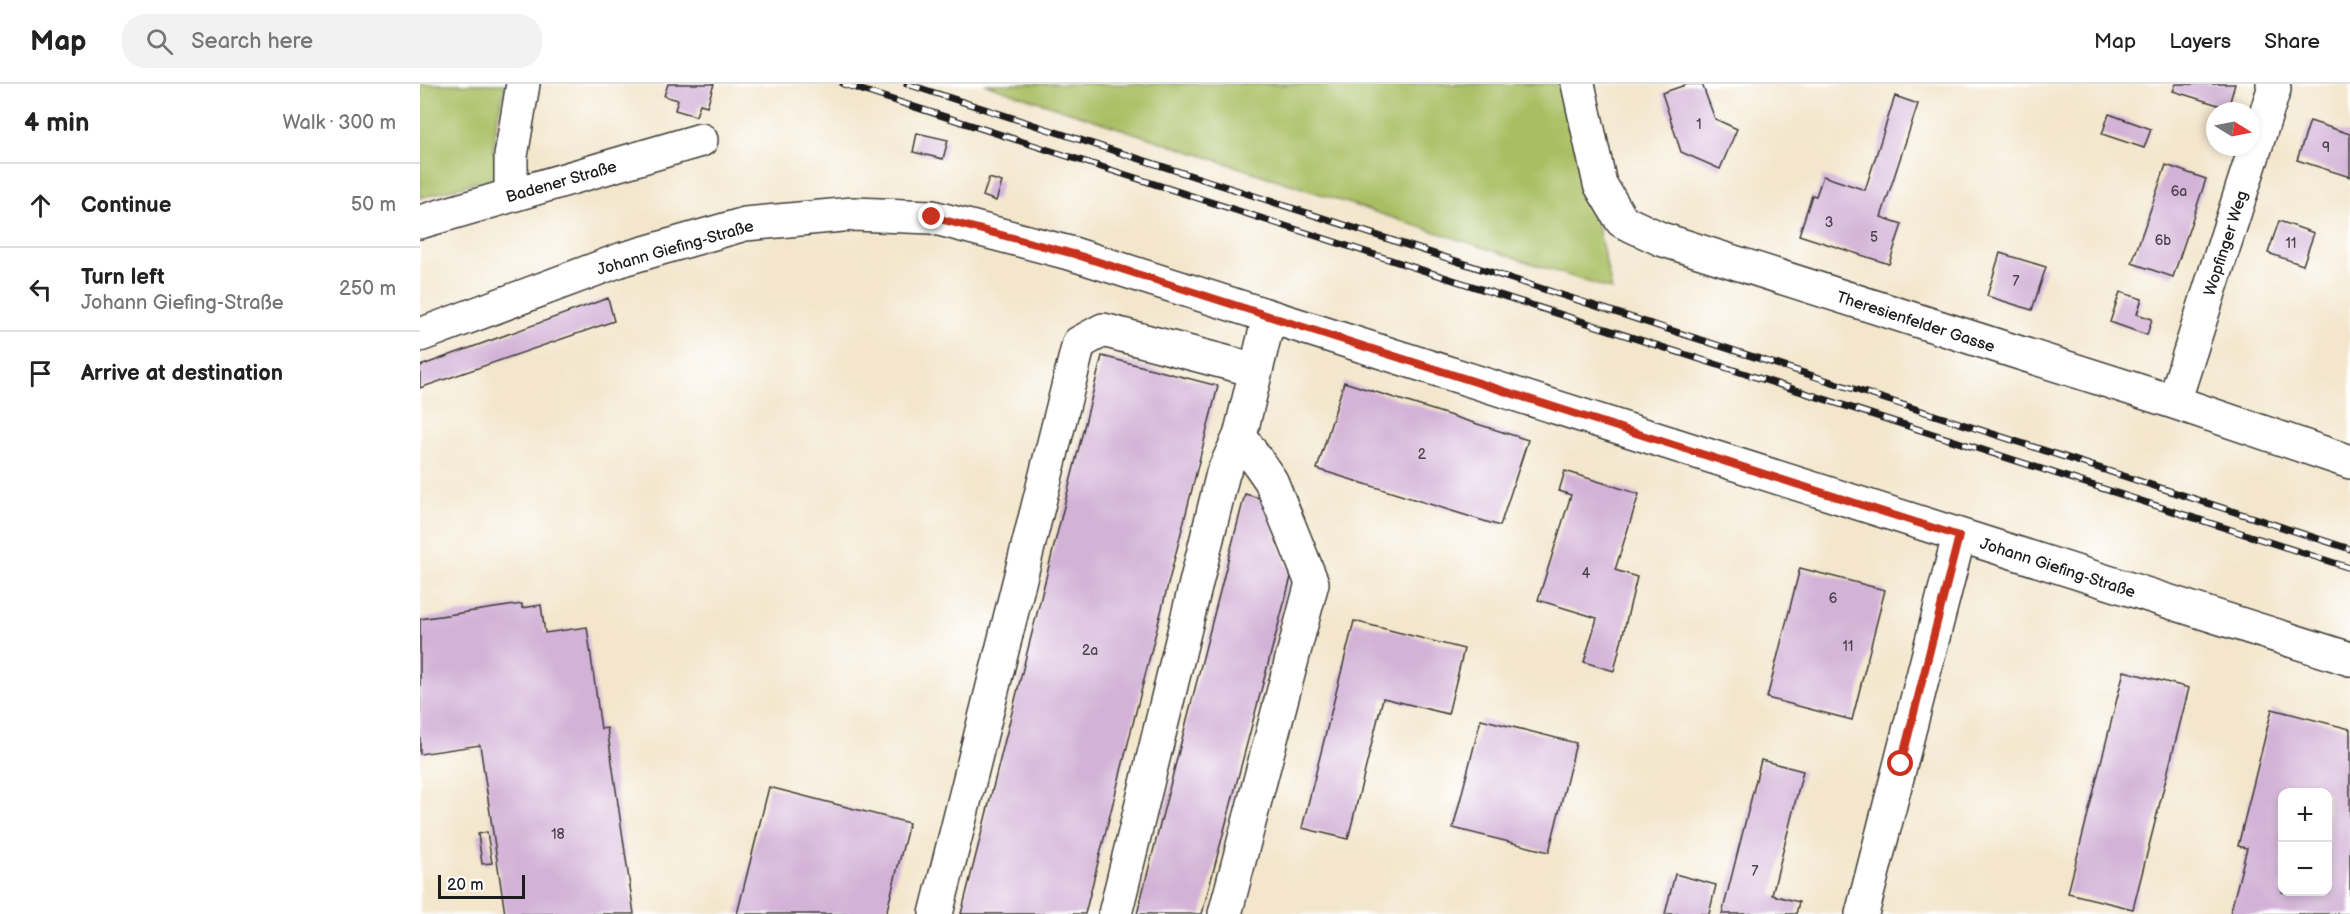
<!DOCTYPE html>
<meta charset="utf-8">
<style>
:root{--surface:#fff;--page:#f2f2f2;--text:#222;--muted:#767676;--line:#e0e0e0}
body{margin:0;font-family:"Balsamiq Sans",sans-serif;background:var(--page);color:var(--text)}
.controls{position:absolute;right:18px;bottom:18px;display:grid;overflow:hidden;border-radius:12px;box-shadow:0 3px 9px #0003}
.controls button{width:54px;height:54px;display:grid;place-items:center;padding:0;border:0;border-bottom:2px solid var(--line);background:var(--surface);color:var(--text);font:30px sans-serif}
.compass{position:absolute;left:1786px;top:18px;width:54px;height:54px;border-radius:50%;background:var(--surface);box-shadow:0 3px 9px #0003;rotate:100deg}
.scale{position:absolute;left:18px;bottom:15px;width:87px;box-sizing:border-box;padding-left:6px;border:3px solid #1c1c1c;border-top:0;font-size:16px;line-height:21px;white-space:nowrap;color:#1c1c1c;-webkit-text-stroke:4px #fff;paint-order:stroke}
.stop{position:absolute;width:18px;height:18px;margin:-14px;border:4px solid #c8321e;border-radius:50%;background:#fff}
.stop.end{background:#c8321e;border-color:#fff;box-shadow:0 2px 6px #0008}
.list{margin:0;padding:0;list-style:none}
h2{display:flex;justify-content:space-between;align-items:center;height:78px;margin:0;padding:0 24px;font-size:26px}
h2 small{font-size:20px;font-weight:400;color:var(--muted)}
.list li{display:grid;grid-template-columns:39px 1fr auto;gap:18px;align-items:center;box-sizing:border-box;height:84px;padding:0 24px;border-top:2px solid var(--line)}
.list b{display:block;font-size:22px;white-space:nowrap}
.list p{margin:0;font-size:20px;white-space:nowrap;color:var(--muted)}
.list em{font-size:20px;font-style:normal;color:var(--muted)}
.icon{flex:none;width:33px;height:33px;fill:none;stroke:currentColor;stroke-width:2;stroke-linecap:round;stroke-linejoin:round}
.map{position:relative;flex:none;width:1930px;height:830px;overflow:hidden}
header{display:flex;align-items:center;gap:36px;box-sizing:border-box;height:84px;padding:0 30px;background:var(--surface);border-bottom:2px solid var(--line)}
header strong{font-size:28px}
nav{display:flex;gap:33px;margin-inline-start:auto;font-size:21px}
.search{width:420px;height:54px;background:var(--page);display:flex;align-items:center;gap:15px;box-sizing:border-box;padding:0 21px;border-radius:24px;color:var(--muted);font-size:22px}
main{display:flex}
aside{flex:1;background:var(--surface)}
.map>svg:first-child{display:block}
.green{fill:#a9be62;stroke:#626d3f;stroke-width:1.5}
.building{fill:#d3b2d7;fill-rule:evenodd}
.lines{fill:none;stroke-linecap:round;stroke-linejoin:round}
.minor-casing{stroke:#3c3a36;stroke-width:36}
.minor{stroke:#fff;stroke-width:33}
.rail-casing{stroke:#1c1c1c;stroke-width:7}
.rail{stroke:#fff;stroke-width:4.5;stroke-dasharray:14;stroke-linecap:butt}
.route{stroke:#c8321e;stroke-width:8}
.labels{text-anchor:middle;stroke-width:6;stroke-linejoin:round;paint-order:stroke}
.number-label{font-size:14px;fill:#4a424b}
.street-label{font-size:16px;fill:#1c1c1c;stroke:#fff}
</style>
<header>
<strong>Map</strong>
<div class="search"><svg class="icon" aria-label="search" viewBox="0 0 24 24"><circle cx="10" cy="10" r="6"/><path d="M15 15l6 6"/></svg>Search here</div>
<nav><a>Map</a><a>Layers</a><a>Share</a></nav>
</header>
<main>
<aside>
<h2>4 min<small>Walk · 300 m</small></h2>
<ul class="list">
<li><svg class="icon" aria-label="ahead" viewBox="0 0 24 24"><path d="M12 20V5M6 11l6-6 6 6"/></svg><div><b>Continue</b></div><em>50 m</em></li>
<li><svg class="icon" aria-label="left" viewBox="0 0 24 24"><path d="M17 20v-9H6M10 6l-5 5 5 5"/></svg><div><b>Turn left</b><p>Johann Giefing-Straße</p></div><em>250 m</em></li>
<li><svg class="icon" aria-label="arrive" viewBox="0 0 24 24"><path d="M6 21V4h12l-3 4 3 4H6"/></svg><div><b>Arrive at destination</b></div></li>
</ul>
</aside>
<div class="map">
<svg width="1930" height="830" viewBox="0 0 1930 830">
<rect width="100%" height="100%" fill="#fff"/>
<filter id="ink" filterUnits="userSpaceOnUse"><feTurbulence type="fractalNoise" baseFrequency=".0167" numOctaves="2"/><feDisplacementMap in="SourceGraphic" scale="12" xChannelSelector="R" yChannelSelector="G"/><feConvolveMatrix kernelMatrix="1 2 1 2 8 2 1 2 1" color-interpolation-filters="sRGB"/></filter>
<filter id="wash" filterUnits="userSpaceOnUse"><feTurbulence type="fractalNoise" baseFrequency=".008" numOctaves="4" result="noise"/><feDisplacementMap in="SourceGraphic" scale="24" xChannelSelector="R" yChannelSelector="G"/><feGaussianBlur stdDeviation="1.35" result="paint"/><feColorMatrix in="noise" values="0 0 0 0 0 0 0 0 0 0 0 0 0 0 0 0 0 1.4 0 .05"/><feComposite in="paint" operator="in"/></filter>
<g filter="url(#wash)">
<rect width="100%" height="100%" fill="#f3e6cc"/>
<!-- green -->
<path class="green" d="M 0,0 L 86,0 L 77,34 L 73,68 L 80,70 L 76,93 L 0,114 Z
M 565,0 L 1146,0 L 1192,206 Z"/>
<g id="blocks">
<!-- building -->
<path class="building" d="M 248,0 L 294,0 L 287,22 L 280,20 L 276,32 L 255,26 L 258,16 L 244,12 Z
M 1268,0 L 1282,0 L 1295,35 L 1317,45 L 1300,85 L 1261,68 L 1242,9 Z
M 1756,0 L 1815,0 L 1808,24 L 1753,7 Z
M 1475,12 L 1498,20 L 1461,133 L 1482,140 L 1469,180 L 1379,151 L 1392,111 L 1396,112 L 1403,92 L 1445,106 Z
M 1689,30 L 1731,45 L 1724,64 L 1682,50 Z
M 1890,37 L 1930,50 L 1930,93 L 1877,76 Z
M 497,49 L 528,56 L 523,75 L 493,68 Z
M 1746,81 L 1786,95 L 1753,193 L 1712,179 Z
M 569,94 L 582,98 L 576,117 L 563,112 Z
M 1859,137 L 1894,149 L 1883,181 L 1848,169 Z
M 1580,169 L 1626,183 L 1612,226 L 1567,212 Z
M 1700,208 L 1722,215 L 1717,230 L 1732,235 L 1727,251 L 1690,238 Z
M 188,214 L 194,237 L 0,304 L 0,282 Z
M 682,272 L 798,302 L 665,830 L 541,830 Z
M 924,298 L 1108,356 L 1080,442 L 897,385 Z
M 1145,387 L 1219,410 L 1195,486 L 1217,493 L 1194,587 L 1164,578 L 1177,534 L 1118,516 L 1151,411 L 1139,407 Z
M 825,410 L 843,415 L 871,493 L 782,830 L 717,830 Z
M 1380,484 L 1465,506 L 1432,636 L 1347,614 Z
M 102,520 L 102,524 L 121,521 L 125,549 L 167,543 L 181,645 L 187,644 L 214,830 L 85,830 L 60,661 L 0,670 L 0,535 Z
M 934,537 L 1044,565 L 1028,630 L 963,614 L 928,755 L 882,744 Z
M 1704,587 L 1769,604 L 1713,825 L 1648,809 Z
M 1852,625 L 1930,645 L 1930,830 L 1810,830 L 1827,764 L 1818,762 ZM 1863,708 L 1908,708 L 1908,808 L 1862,808 Z
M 1061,635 L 1156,659 L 1129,768 L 1033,744 Z
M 1341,676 L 1383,687 L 1352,811 L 1379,818 L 1376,830 L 1302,830 Z
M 349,703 L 489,739 L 466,830 L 317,830 Z
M 67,748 L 72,779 L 62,780 L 58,750 Z
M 1255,790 L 1296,801 L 1289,830 L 1245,830 Z"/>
</g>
</g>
<g filter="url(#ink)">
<use href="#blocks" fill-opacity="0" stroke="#3c3a36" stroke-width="1.5"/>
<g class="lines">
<defs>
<path id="minor" d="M 1158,0 L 1180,100 L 1202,137 L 1241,155 L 1754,318 L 1930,378
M 91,111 L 91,72 L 103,0
M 0,138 L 281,56
M 0,251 L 203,175 L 325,140 L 433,130 L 512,133 L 653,170 L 1930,575
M 1754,318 L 1854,5 L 1853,0
M 516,830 L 659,259 L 683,246 L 835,286
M 695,830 L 803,389 L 820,352 L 849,233
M 805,830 L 892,499 L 851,397 L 820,352
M 1442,830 L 1539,452"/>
</defs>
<!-- minor casing -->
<use href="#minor" class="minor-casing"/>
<!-- minor -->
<use href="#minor" class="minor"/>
<defs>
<path id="rail" d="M 423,0 L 1930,484
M 487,0 L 1930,465"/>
</defs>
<!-- rail casing -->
<use href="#rail" class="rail-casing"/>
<!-- rail -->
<use href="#rail" class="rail"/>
</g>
</g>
<g class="lines" filter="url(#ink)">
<!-- route -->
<path class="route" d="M 512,133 L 654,170 L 1539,452 L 1481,680"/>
</g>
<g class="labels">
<!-- number labels -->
<g class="number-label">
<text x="1279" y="45">1</text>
<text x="1906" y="68">9</text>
<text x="1759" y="112">6a</text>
<text x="1409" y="143">3</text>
<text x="1454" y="158">5</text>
<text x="1743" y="161">6b</text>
<text x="1871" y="164">11</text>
<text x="1596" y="202">7</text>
<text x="1002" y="375">2</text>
<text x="1166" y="494">4</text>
<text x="1413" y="519">6</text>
<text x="1428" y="567">11</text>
<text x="670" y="571">2a</text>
<text x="138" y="755">18</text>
<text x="1335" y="792">7</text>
</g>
<!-- street labels -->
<g class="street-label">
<text transform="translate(141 97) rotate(-16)" y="6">Badener Straße</text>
<text transform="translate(1805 159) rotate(-72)" y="6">Wopfinger Weg</text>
<text transform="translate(255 163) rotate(-16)" y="6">Johann Giefing-Straße</text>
<text transform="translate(1496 237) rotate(18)" y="6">Theresienfelder Gasse</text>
<text transform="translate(1638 483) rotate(18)" y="6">Johann Giefing-Straße</text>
</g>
</g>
</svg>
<div class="controls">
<button>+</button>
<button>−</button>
</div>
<svg class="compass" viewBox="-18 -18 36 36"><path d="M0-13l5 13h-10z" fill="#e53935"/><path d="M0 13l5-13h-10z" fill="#767676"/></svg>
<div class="scale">20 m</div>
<div class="stop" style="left:1481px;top:680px"></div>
<div class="stop end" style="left:512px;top:133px"></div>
</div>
</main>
